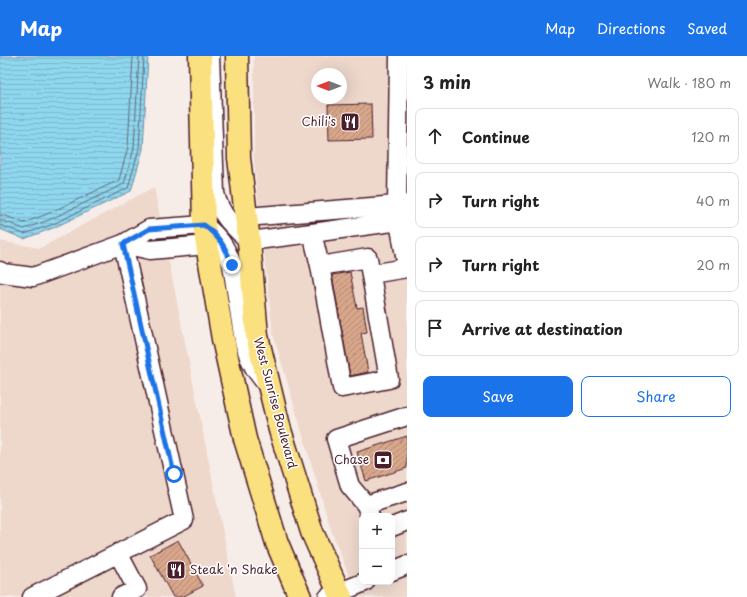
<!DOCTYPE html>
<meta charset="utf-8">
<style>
:root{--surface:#fff;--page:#f2f2f2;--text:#222;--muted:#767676;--line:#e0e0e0;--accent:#1a73e8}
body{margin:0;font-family:"Playpen Sans",sans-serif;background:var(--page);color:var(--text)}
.controls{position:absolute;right:12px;bottom:12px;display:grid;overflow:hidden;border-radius:8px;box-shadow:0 4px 16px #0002}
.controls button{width:36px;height:36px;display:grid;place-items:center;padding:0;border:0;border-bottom:1px solid var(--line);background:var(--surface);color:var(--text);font:20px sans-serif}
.compass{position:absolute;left:311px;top:12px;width:36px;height:36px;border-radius:50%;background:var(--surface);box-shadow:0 4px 16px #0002;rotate:270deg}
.stop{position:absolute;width:12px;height:12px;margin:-9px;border:3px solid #1a73e8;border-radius:50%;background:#fff}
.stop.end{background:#1a73e8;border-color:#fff;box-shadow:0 1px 4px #0008}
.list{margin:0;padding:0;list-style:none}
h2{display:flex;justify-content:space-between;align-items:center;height:52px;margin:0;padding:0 16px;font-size:17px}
h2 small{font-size:13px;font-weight:400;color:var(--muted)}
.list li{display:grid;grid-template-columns:26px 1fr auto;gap:12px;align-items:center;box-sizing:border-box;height:56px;margin:0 8px 8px;padding:0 8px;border:1px solid var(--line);border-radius:8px}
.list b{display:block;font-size:15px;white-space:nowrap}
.list em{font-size:13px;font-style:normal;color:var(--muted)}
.actions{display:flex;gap:8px;padding:12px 16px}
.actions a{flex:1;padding:9px 0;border:1px solid var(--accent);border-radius:8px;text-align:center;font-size:14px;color:var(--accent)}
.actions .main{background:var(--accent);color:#fff}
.icon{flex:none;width:22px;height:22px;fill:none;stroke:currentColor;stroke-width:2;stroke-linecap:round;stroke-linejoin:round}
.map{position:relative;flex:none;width:407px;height:541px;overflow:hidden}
header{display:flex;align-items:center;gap:24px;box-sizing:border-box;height:56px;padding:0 20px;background:var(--accent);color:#fff}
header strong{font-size:19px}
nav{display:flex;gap:22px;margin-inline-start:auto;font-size:14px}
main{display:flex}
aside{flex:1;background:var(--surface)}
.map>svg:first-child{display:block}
.built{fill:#eed8cc;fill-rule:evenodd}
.water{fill:url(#water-rules);stroke:#738da1}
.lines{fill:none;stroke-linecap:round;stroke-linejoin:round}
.shore{stroke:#656979;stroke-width:1}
.building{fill:url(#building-hatch);stroke:#4a1f2b}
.minor-casing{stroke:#4a1f2b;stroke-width:21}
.highway-casing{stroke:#4a1f2b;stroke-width:25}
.minor{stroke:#fff;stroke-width:18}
.highway{stroke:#fbe080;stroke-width:22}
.route{stroke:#1a73e8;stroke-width:5}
.labels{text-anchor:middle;stroke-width:3;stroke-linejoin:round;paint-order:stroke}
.poi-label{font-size:12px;fill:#4a1f2b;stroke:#fff;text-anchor:end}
.street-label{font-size:12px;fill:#4a1f2b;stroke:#fff}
</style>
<header>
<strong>Map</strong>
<nav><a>Map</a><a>Directions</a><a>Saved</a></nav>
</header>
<main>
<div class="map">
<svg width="407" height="541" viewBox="0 0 407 541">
<defs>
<pattern id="water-rules" width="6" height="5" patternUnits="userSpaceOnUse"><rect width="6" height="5" fill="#8ed7ef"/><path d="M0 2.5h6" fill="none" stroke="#7cb8cd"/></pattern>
<pattern id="building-hatch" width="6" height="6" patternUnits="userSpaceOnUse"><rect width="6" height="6" fill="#d8a78b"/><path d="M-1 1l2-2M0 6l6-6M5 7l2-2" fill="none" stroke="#b18772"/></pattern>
</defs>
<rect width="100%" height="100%" fill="#f7ede8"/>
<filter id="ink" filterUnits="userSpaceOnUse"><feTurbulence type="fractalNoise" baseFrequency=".025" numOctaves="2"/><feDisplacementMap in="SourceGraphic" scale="8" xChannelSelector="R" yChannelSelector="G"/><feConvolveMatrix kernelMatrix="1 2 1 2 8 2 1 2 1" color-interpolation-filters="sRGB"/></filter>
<g filter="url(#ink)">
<!-- built -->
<path class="built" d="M 254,0 L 407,0 L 407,541 L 357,541 L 331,474 L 273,278 L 254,107 ZM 317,18 L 341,18 L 341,42 L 317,42 ZM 362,460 L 392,460 L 392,526 L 362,526 Z
M 154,131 L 236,541 L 0,541 L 0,185 L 40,192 Z"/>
<!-- water -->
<path class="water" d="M 0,0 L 148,0 L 143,93 L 131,135 L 53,172 L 24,183 L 0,173 Z"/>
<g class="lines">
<!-- shore -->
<path class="shore" d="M 0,159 L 6,160 L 24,167 L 47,158 L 119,124 L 128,91 L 133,0
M 0,165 L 4,165 L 24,173 L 49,164 L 124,128 L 134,92 L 139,0
M 0,170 L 3,170 L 24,178 L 51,169 L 128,132 L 139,93 L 144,0"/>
</g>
<!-- building -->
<path class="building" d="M 371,48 L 372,83 L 329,84 L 328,49 Z
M 350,216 L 357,252 L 363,251 L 367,276 L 361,277 L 368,316 L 350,320 L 332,219 Z
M 407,380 L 407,412 L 366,425 L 357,396 Z
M 178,484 L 203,530 L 182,541 L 173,541 L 150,499 Z"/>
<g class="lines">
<defs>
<path id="minor" d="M 210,0 L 215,137 C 219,158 234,171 249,185 L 312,177 L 407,164
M 399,0 L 397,149 L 399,166 L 407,211
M 247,161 L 397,149 L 407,149
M 312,177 L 320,210
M 123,188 L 149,173 L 204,169 C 219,181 226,191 232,209 L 244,285 L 249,301 L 255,313 L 267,329
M 123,188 L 150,194 L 207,189
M 368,202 L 389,323 L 342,332 L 320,210 Z
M 0,215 L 3,217 L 33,221 L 123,188 L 184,464 L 32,541
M 371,218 L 407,212
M 366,449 L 407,436
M 370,460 L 366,449 L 350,430 L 336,383 L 407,360
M 392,471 L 407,465
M 118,497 L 137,533 L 121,541
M 392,515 L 407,509
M 328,541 L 365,526"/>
<path id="highway" d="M 200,0 L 204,169 L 207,189 L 223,283 L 245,383 L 277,487 L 300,541
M 237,0 L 239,102 L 249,185 L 257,280 L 280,374 L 312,476 L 341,541"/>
</defs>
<!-- minor casing -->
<use href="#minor" class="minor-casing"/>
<!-- highway casing -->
<use href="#highway" class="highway-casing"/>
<!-- minor -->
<use href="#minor" class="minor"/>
<!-- highway -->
<use href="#highway" class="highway"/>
</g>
</g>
<g class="lines" filter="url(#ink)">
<!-- route -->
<path class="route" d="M 174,418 L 123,188 L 149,173 L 204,169 C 219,181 226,191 232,209"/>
</g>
<!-- icons -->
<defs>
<symbol id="restaurant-square" viewBox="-11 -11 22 22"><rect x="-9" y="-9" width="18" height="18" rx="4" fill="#4a1f2b" stroke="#fff"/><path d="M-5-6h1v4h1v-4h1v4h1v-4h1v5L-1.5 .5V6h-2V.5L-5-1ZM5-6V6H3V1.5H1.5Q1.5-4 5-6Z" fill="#fff"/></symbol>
<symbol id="bank-square" viewBox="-11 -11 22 22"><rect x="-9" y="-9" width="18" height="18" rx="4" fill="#4a1f2b" stroke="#fff"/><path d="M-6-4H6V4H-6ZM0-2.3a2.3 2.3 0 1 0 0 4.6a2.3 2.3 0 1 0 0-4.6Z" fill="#fff"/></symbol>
</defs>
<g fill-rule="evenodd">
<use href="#restaurant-square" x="339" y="55" width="22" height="22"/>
<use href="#bank-square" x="372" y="393" width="22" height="22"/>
<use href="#restaurant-square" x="165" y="503" width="22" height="22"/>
</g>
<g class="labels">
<!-- poi labels -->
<g class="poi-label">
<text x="336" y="70">Chili's</text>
<text x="369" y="408">Chase</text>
<text x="190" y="518" text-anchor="start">Steak 'n Shake</text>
</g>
<!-- street labels -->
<g class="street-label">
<text transform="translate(275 347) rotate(75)" y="4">West Sunrise Boulevard</text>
</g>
</g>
</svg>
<div class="controls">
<button>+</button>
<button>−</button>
</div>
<svg class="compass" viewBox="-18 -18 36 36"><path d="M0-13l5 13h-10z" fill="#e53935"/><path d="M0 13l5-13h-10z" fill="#767676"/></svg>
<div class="stop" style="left:174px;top:418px"></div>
<div class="stop end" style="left:232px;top:209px"></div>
</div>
<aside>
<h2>3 min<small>Walk · 180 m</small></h2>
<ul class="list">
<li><svg class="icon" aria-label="ahead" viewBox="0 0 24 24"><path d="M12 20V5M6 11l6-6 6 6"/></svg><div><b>Continue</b></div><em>120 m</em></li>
<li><svg class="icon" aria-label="right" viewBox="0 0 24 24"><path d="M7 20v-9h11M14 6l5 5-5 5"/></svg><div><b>Turn right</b></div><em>40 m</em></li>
<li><svg class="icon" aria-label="right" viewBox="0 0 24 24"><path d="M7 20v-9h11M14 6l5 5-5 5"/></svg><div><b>Turn right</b></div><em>20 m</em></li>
<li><svg class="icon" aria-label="arrive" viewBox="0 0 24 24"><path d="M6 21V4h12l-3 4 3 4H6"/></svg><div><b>Arrive at destination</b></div></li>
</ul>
<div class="actions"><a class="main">Save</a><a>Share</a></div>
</aside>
</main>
